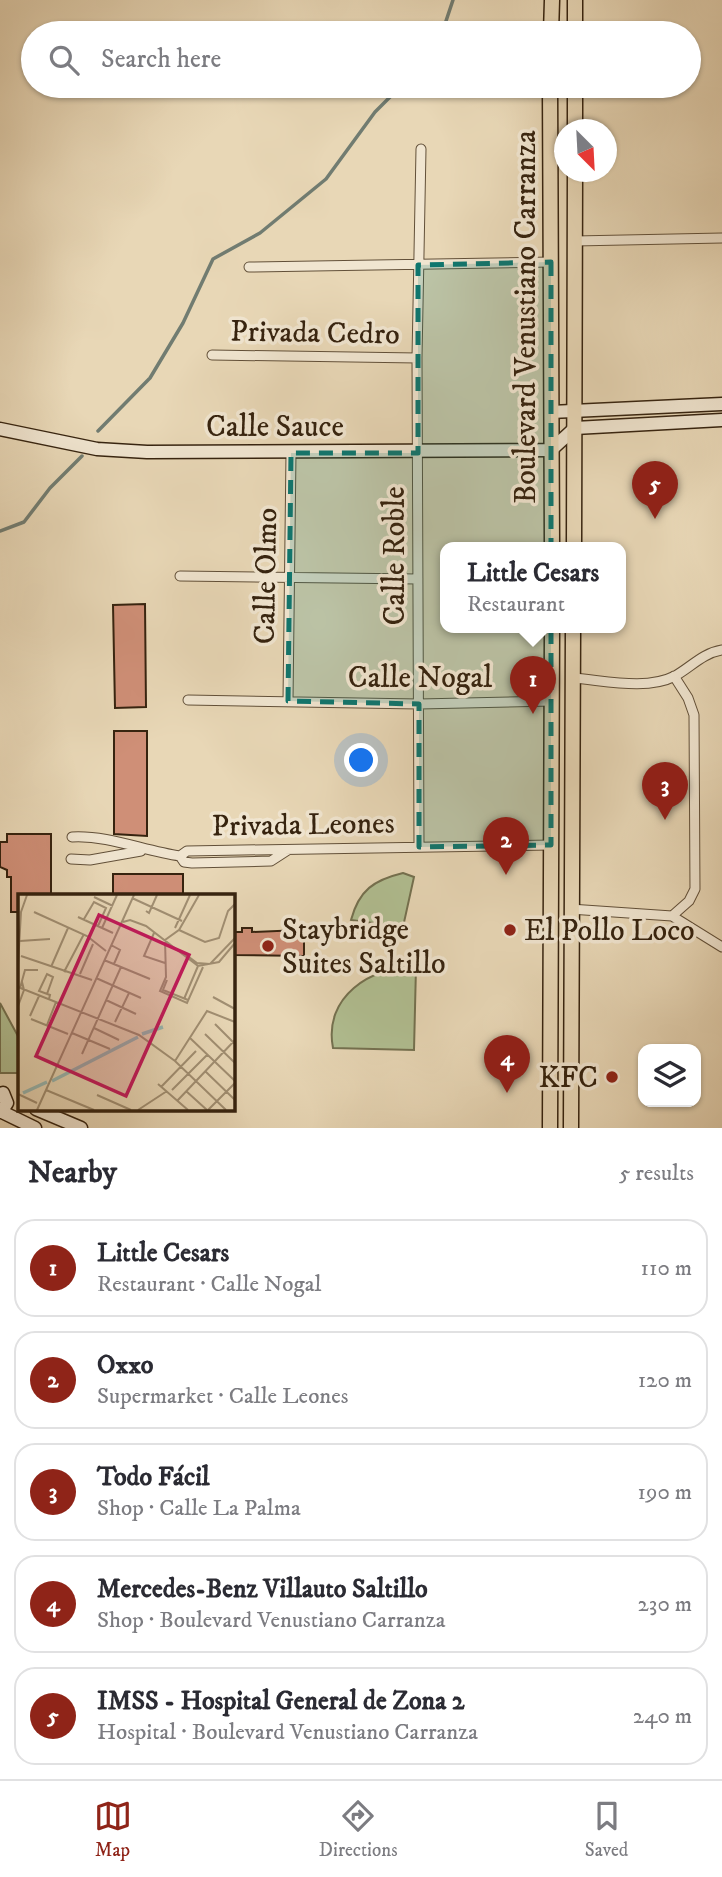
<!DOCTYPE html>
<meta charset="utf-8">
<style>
:root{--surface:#fff;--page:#f7f7f7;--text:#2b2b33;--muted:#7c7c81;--line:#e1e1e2;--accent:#8f2418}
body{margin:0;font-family:"IM FELL DW Pica",serif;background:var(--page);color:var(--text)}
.controls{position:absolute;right:21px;bottom:21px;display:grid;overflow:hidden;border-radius:14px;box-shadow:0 2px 5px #0004}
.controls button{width:63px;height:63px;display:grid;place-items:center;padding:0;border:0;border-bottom:2px solid var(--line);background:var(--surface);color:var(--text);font:35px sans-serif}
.compass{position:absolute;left:554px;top:119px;width:63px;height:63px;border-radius:50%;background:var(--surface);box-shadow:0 2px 5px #0004;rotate:156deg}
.you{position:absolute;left:362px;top:761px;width:24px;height:24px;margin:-18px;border:5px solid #fff;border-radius:50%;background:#1a73e8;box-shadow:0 0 0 10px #1a73e833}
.badge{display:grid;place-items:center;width:46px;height:46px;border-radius:50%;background:var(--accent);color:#fff;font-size:23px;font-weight:700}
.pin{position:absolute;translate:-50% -58px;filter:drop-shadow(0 2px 4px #0008)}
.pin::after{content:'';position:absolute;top:37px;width:24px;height:21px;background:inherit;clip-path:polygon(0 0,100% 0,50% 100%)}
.popup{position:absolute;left:440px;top:542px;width:186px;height:91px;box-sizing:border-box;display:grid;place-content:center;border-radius:14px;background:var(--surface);filter:drop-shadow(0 2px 5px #0005);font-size:23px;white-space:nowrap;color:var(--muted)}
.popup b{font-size:26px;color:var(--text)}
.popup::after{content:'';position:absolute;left:50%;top:100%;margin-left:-14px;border:14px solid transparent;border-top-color:var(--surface)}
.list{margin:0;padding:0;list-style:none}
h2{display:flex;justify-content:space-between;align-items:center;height:91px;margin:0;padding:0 28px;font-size:30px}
h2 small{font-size:23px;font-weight:400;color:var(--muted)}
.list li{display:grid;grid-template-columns:46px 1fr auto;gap:21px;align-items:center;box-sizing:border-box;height:98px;margin:0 14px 14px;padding:0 14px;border:2px solid var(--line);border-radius:21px}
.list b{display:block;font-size:26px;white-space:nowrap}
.list p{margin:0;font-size:23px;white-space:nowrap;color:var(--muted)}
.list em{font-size:23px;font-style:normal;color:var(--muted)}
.icon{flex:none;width:38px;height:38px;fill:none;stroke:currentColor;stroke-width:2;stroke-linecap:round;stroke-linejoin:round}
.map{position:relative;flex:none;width:722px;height:1128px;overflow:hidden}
.search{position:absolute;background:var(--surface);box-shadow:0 2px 5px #0004;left:21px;right:21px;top:21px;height:77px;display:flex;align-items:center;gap:18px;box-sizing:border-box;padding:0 24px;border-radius:38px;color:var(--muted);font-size:26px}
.sheet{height:651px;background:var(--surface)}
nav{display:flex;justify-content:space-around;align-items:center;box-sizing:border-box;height:98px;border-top:2px solid var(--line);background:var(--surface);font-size:19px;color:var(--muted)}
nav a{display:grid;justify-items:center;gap:4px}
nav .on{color:var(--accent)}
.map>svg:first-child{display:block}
.green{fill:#b1bf92;stroke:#747150;stroke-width:2}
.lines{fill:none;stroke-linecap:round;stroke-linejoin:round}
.stream{stroke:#717c71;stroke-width:3.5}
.building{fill:#cf8f77;stroke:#36230f;stroke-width:2}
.street-casing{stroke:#625039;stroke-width:11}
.secondary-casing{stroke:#36230f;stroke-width:15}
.primary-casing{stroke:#36230f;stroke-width:17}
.street{stroke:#f0e5d0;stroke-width:9}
.secondary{stroke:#f0e5d0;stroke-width:12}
.primary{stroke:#e8d7b6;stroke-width:14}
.marked{fill:#0f766e;fill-opacity:0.2;stroke:#0f766e;stroke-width:5;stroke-dasharray:14 9;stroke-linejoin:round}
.poi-dot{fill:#8f2418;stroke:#f0e5d0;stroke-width:2.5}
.labels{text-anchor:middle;stroke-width:7;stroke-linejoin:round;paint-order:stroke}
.street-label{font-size:30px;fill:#36230f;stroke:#f0e5d0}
.poi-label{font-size:30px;fill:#36230f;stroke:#f0e5d0;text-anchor:start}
.inset-river{fill:none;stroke:#98b8b3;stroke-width:3.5}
.inset-road{fill:none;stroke:#a18f73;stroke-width:2}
.view{fill:#c2185b;fill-opacity:0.15;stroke:#c2185b;stroke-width:3.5}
.inset-edge{fill:none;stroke:#36230f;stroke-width:3.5}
</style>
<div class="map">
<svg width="722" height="1128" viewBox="0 0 722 1128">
<rect width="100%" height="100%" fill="#e8d7b6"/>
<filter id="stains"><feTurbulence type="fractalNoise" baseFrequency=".00286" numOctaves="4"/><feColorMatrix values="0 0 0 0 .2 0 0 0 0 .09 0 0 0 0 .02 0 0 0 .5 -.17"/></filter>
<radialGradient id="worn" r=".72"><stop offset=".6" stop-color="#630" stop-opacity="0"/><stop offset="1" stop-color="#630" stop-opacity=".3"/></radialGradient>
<!-- green -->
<path class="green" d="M 403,873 L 414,877 L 403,927 L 351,920 C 359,890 374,880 403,873 Z
M 416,967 L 414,1050 L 333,1048 C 323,997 371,966 416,967 Z
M 0,1003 L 19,1038 L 19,1073 L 0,1073 Z"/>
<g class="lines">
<!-- stream -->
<path class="stream" d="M 442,33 L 453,0
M 98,431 L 150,378 L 183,323 L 213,259 L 260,233 L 326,179 L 375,112 L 401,86
M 0,531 L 24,522 L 50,488 L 82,456"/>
</g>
<!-- building -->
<path class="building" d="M 145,604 L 146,707 L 115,708 L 113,605 Z
M 114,731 L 147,731 L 147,836 L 114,834 Z
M 7,834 L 51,834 L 51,895 L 19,895 L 19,912 L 11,912 L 11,877 L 7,877 L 7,870 L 0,867 L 0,842 L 7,842 Z
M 113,874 L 183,874 L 183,895 L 113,895 Z
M 242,928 L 252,928 L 252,932 L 300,930 L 300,937 L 304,937 L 304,956 L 233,955 L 233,932 L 242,932 Z"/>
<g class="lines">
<defs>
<path id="street" d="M 575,241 L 722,238
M 249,267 L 551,262
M 212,355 L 417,358
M 180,576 L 418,579
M 572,678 C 603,680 646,691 675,676 C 691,667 703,653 722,650
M 188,700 L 419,704 L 552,701
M 288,701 L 291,453
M 72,837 C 109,835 144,851 180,856
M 419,847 L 417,358 L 421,149
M 288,850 L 271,861 L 192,863 L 184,862 L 180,856 L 187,851 L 551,845
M 71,859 L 90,860 L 141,851
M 570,909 L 672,916 L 722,947
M 672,916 L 689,901 L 695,889 L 694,715 L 688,698 L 674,676"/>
<path id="secondary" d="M 551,412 L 722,404
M 0,429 L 97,449 L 147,452 L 551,450 L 575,428 L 722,420
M 36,1109 L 81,1128
M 0,1111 L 35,1128
M 1,1112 L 7,1103 L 3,1093"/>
<path id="primary" d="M 551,33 L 552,0
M 575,33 L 575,0
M 550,86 L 552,548
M 575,130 L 575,86
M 574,548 L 575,172
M 550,1128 L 552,628
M 571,1128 L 573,628"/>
</defs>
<!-- street casing -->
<use href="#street" class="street-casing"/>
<!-- secondary casing -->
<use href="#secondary" class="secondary-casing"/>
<!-- primary casing -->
<use href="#primary" class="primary-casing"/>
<!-- street -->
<use href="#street" class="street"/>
<!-- secondary -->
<use href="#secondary" class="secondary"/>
<!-- primary -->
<use href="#primary" class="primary"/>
</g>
<!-- marked area -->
<path class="marked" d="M 551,262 L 551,845 L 419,847 L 419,704 L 288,701 L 291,453 L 418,453 L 418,265 Z"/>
<!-- markers -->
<g class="poi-dot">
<circle cx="510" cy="930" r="7"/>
<circle cx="268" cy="946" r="7"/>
<circle cx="612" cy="1077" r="7"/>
</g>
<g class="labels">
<!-- street labels -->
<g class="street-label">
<text transform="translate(525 317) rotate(-90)" y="10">Boulevard Venustiano Carranza</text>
<text transform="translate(315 332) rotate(1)" y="10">Privada Cedro</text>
<text x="275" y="436">Calle Sauce</text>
<text transform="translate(394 556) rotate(-90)" y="10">Calle Roble</text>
<text transform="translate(265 576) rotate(-89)" y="10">Calle Olmo</text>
<text x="420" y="687">Calle Nogal</text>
<text transform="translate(303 824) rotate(-1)" y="10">Privada Leones</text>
</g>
<!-- poi labels -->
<g class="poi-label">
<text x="282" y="939">Staybridge<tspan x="282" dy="34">Suites Saltillo</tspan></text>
<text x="524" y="940">El Pollo Loco</text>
<text x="598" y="1087" text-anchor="end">KFC</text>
</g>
</g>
<!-- overview -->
<g transform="translate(18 894)">
<rect width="217" height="217" fill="#e8d7b6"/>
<path class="inset-river" d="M 124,140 L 145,133M 34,187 L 120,143M 5,199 L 29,188"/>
<path class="inset-road" d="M 76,3 L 95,12M 114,4 L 164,27M 128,17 L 131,19 L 139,1M 16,18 L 69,42 L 88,57M 60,23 L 95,39M 66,25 L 76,8 L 88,14 L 80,32M 105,28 L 112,26 L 128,32 L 180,72 L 201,68 L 217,49M 84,34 L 99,1M 157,34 L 172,1M 161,36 L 181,1M 136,39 L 126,62 L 147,69M 2,47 L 32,45M 93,51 L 102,56 L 96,70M 167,60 L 179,69 L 192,70 L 217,44M 3,62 L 74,86M 86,66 L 132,85M 0,71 L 3,18 L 9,1M 33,73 L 50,34M 185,73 L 169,109 L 142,97 L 148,83 L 147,46 L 161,36 L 187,48 L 201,44 L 210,17 L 217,10M 46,78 L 66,40M 62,80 L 75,50M 78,84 L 123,104M 149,86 L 145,96 L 170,106M 0,93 L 121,141 L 157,167 L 208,216M 2,94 L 7,76 L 20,76M 29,100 L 35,83 L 29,80 L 21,97 L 32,101 L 31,105M 195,103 L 217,115M 166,105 L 180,72M 88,106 L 118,120M 0,112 L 6,96 L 4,88M 12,122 L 21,102M 13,125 L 50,140M 97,128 L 111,99M 197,130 L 217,150M 29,131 L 38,108M 76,134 L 101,146M 54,139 L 92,155M 187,140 L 217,169M 172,144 L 217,187M 64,160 L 103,73M 157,167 L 189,117 L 217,128M 187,177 L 217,206M 140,190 L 170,216M 143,193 L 178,157M 28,196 L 76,216M 154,196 L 189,161M 168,197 L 189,216M 0,200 L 19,209M 79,201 L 113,216M 159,207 L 217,146M 19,216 L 116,1M 120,216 L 149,197M 190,216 L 217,189"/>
<path class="view" d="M 81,21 L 171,61 L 108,202 L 18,162 Z"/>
<rect width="217" height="217" class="inset-edge"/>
</g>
<rect width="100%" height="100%" filter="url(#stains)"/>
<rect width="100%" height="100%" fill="url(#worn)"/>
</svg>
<div class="controls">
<button><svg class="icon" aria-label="layers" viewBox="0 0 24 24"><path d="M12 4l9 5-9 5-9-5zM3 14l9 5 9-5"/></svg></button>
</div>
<svg class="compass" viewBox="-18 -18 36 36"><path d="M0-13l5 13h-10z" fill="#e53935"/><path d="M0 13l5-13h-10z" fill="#7c7c81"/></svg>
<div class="you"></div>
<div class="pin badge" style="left:533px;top:714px">1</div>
<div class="popup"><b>Little Cesars</b>Restaurant</div>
<div class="pin badge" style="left:506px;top:875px">2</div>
<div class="pin badge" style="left:665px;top:820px">3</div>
<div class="pin badge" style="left:507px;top:1093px">4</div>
<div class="pin badge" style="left:655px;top:519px">5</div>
<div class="search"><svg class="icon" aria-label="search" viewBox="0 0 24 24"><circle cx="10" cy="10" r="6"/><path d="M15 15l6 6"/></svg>Search here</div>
</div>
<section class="sheet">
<h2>Nearby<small>5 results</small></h2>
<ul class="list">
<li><span class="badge">1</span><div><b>Little Cesars</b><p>Restaurant · Calle Nogal</p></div><em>110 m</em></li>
<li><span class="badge">2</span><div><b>Oxxo</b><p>Supermarket · Calle Leones</p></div><em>120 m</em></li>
<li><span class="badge">3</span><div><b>Todo Fácil</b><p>Shop · Calle La Palma</p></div><em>190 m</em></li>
<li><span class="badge">4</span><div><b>Mercedes-Benz Villauto Saltillo</b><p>Shop · Boulevard Venustiano Carranza</p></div><em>230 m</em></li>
<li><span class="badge">5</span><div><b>IMSS - Hospital General de Zona 2</b><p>Hospital · Boulevard Venustiano Carranza</p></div><em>240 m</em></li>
</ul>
</section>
<nav>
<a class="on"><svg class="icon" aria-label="map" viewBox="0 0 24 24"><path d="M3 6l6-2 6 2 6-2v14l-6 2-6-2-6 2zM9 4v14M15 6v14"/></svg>Map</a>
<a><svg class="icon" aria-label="directions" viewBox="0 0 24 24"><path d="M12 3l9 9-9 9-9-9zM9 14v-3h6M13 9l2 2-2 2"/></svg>Directions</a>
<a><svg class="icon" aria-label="saved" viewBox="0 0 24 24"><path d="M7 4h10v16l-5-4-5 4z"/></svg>Saved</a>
</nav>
